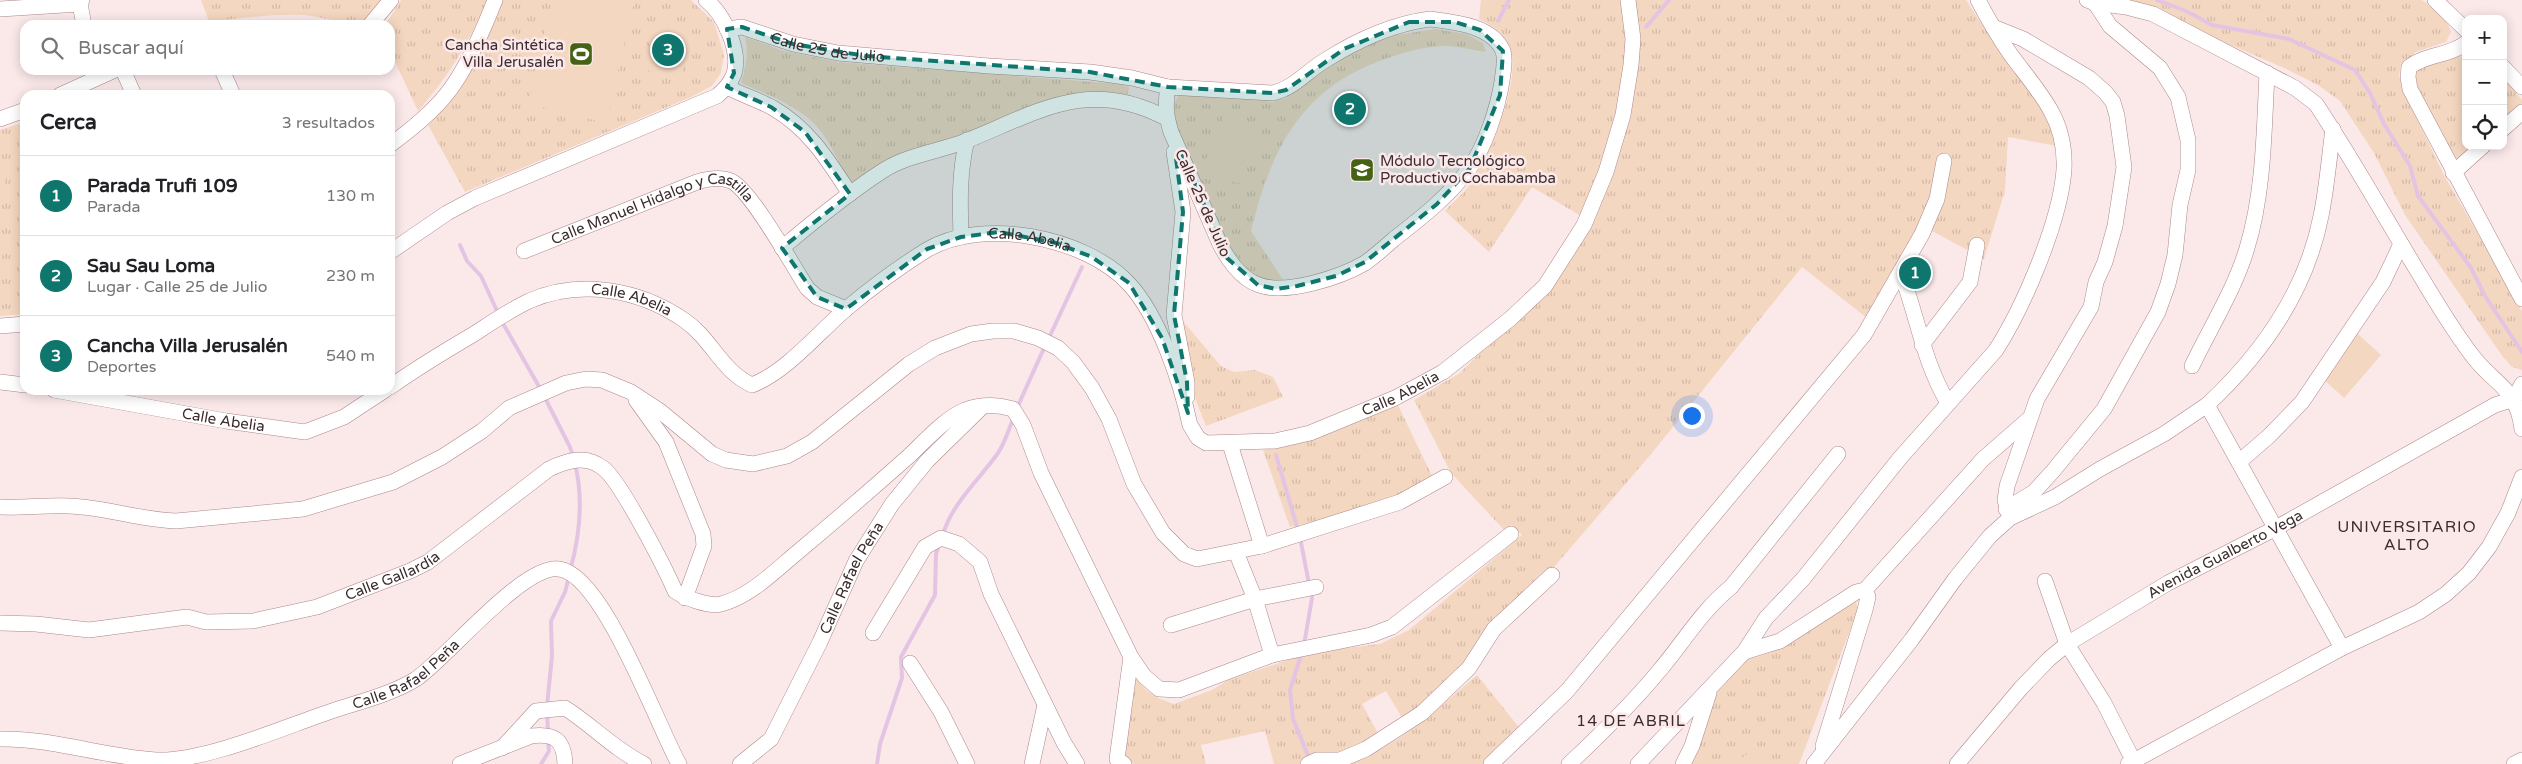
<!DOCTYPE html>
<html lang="es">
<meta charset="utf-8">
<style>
:root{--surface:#fff;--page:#f2f2f2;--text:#202124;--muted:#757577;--line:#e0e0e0;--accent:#0f766e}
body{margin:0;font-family:"Varela Round",sans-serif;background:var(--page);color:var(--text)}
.controls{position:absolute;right:15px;top:15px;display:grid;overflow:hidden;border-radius:10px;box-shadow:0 2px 12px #0003}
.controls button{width:45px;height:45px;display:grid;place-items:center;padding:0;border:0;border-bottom:1px solid var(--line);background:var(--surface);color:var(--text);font:25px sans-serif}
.you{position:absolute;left:1691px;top:415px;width:18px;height:18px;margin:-12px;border:4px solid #fff;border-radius:50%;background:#1a73e8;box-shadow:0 0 0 8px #1a73e833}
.badge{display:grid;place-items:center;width:32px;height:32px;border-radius:50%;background:var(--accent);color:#fff;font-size:16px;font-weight:700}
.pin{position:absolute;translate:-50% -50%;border:2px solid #fff;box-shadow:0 1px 5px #0006}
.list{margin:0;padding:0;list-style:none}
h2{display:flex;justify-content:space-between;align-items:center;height:65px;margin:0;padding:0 20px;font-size:21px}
h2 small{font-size:16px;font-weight:400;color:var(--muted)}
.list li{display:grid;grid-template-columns:32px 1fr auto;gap:15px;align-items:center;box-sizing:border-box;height:80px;padding:0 20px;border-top:1px solid var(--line)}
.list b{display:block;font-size:19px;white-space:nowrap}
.list p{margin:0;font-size:16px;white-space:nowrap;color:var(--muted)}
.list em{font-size:16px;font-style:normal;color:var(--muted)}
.icon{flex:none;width:28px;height:28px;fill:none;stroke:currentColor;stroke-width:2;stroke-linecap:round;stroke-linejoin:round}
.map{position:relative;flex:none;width:2522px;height:764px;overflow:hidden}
.search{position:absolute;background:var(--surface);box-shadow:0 2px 12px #0003;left:20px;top:20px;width:375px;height:55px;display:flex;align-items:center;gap:12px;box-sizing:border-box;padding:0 18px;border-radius:15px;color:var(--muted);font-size:19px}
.panel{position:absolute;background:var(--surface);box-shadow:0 2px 12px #0003;left:20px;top:90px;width:375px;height:305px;border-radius:15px}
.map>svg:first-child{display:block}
.grass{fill:url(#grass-tufts)}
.pitch{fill:#f4d7c1}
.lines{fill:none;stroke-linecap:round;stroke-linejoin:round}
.stream{stroke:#e4c4e3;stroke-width:4}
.street-casing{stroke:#ad8689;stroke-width:16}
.street{stroke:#fff;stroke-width:15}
.marked{fill:#0f766e;fill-opacity:0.2;stroke:#0f766e;stroke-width:4;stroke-dasharray:10 6;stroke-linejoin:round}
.labels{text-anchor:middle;stroke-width:5;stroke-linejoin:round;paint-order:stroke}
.poi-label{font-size:15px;fill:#3d2c2e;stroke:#fbe9ea;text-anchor:end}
.street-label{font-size:15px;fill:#3d2c2e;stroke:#fbe9ea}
.neighbourhood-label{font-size:16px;letter-spacing:1px;fill:#3d2c2e;stroke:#fbe9ea}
</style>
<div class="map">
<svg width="2522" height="764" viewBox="0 0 2522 764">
<defs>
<pattern id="grass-tufts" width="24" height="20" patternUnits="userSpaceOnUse" patternTransform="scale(1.25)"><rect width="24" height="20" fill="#f4d7c1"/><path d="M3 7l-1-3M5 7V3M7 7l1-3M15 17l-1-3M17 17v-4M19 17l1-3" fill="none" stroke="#d2b9a6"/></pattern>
</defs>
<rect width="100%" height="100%" fill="#fbe9ea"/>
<!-- grass -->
<path class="grass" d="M 201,0 L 381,0 L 362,22 C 342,25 322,16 301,15 C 271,14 239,19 209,21 Z
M 401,0 L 487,0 C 470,42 448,77 418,111 L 390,51 L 390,25 L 385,25 Z
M 502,0 L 691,0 L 714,22 L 724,55 L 721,73 L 712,86 L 691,97 L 465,192 L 428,125 L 444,109 Z
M 1481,0 L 1622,0 L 1629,55 L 1621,104 L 1604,165 L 1581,216 L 1532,187 L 1489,252 L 1445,211 C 1453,202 1464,193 1471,183 C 1490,154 1525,75 1508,43 C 1502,31 1490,25 1479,19 Z
M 1632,0 L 1966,0 L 1996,46 L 2054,125 L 2057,146 L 2008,137 L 2005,191 L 1984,259 L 1921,225 L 1867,318 L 1802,267 L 1652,453 L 1555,566 L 1509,611 L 1459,672 L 1404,721 L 1386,691 L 1362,704 L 1380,737 L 1353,752 L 1312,756 L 1299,764 L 1274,764 L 1265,731 L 1201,745 L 1206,764 L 1134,764 L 1123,756 L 1134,675 L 1146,690 L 1158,698 L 1174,704 L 1212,690 L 1228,680 L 1297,657 L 1329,650 L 1380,644 L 1409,630 L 1522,535 L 1512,525 L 1504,530 L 1451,473 L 1414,400 L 1460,373 L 1487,346 L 1550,292 L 1594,221 L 1614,165 Z
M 2110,0 L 2422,0 C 2434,9 2447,16 2451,32 L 2446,42 L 2416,52 L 2401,65 L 2399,75 L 2403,90 L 2444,175 L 2522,311 L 2522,370 L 2512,367 L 2503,357 L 2405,215 L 2374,153 L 2340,101 L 2318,85 L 2284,68 L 2217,39 Z
M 1435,29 L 1466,34 L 1483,43 L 1486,52 C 1472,50 1458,46 1444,46 C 1425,46 1402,53 1385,59 C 1301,88 1271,149 1251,231 L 1285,283 C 1267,283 1254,277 1242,263 C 1221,239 1177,144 1174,113 C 1173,106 1175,101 1179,95 L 1219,95 L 1273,102 L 1286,98 L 1322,71 L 1360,48 L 1391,36 Z
M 745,37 L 784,51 L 838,62 L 1119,84 L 1129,87 L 1128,94 L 1121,95 L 1062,96 L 931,146 L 851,186 C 842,169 834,150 823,134 C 805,108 769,95 741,83 C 746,67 749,54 745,37 Z
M 2466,52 L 2466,146 L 2475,146 L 2460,160 L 2454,157 L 2416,87 L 2414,78 L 2419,66 L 2461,55 Z
M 2503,77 L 2522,100 L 2522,103 L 2503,120 Z
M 25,122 L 25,314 L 0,316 L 0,130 Z
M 1182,320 L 1221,366 L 1234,372 L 1255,370 L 1273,377 L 1283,397 L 1206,426 L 1196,401 Z
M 1398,405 L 1434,480 L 1351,513 L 1290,527 L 1263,450 C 1314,441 1351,425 1398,405 Z
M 1856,602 L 1858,609 L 1799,764 L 1685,764 L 1712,698 L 1747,660 L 1772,652 Z
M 1477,675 L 1522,731 L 1486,764 L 1346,764 C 1396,749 1437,709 1477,675 Z"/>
<!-- pitch -->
<path class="pitch" d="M 552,0 L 622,0 L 634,3 L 606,123 L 528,104 Z
M 655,22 L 692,31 L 680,78 L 643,69 Z
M 2466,62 L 2466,99 L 2448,78 Z
M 1225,113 L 1262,128 L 1239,184 L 1202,169 Z
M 0,169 L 11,201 L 0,205 Z
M 2357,333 L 2381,355 L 2344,398 L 2322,378 Z
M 1756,747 L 1769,764 L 1735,764 Z"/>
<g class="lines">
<!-- stream -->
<path class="stream" d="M 2157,0 L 2186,11 L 2212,25 L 2289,39 L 2355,70 L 2370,93 L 2384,124 L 2410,166 L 2418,196 L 2471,268 L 2485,296 L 2522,352
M 1498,21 L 1509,0
M 1646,27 L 1669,0
M 460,245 L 467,261 L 481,276 L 498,313
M 501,320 L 541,390
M 1048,340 L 1082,267
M 544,396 L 570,447 L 573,457
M 1017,408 L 1045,346
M 1276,455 L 1298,530
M 943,534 C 953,502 979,480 998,453 C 1005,443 1009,428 1014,417
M 1300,537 L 1309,584
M 570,571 C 580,535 584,500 575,464
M 1304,645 L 1312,598 L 1311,591
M 1302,652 L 1290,690 L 1293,719 L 1310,760
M 547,706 L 552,656 L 551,621 L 565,592 L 569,577
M 547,713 L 548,731
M 541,764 L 549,751 L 548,741
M 877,764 L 880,744 L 902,678 L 901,657 L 935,595 L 936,554 L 939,545"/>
<defs>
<g id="street">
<path d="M 82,0 L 80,4 L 84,25"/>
<path d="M 2087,0 L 2095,3 L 2126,7 L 2153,14 L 2295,88 L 2316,104 C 2351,157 2382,212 2415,267 C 2434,298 2452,330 2475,359 C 2497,386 2517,389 2522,429"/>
<path d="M 2435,0 L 2466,30"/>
<path d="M 0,9 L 80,4"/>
<path d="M 1430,19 C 1453,22 1492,25 1503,51 C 1506,60 1503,73 1502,81 C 1498,108 1485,147 1469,169 C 1448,197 1421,218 1394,239 C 1385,247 1375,256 1365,263 C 1341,277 1287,295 1259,285 C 1241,279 1227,259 1219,242 L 1171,132 C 1166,116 1165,104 1168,87 L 1273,93 C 1294,88 1306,72 1324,61 C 1357,40 1391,24 1430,19 Z"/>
<path d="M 370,25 L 391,0"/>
<path d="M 1993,27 L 2023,39 L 2089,78 L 2105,92 L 2113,102 L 2117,116 L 2124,167 L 2115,226 L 2105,262 L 2096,282 L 2091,307 L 2037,399 L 2007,486 L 2005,500 L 2010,517"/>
<path id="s1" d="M 727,29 L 742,27 L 793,44 L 838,53 L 989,66 L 1090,72 L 1132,78 L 1168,87"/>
<path d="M 2466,43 C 2449,56 2426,54 2409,67 L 2408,77 L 2410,89 L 2522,299"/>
<path d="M 2503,67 L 2522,87"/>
<path d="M 123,70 L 134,95"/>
<path d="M 222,70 L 233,95"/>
<path d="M 727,87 C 742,95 759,100 773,108 C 809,129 828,160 850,194"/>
<path d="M 60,95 L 115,70"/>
<path d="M 0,119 L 25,110"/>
<path d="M 2503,129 L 2522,112"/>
<path d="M 390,145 C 412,129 439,107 454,84 C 471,59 484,28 495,0"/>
<path d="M 1174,152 L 1183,212 L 1174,315 L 1187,382 L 1187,397"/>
<path d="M 2453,173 L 2483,146"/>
<path d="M 961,237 C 960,204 959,171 967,140"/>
<path d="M 782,248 C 814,221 848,193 884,170 C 908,155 940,151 966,141 C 1038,112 1089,77 1166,118"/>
<path id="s2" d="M 524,251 L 697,182 C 707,179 721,177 731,181 C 751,190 793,266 807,288 L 817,297 L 846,309"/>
<path d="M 390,252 L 447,213 L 475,198 L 717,96 C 725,89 730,84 734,74 C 741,51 724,14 706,0"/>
<path d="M 1901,273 C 1918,318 1923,361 1948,403"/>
<path d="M 0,326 L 25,324"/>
<path d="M 1922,345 L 1970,282 L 1977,245"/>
<path d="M 2192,366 C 2210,328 2235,289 2247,248 C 2264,192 2264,131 2267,73"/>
<path d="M 0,382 L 25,385"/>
<path id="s3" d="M 390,387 C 417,368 445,351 474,334 C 491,323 510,310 529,301 C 580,279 639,289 684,320 C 711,338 722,372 752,385 C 786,372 818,333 846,309 C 871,288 898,268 925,251 C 981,216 1086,237 1129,284 C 1159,316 1181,383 1190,425 L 1198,438 L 1206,443 L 1275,441 L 1310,433 L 1395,398 L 1443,372 L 1510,319 L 1545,286 L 1584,225 L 1606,172 L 1623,115 L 1631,65 L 1633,39 L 1628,0"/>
<path id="s4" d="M 54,390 L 226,421 L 305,432 L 344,417 L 385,390"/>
<path d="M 636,400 L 666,442 L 703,534 L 704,546 L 685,598"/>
<path d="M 2207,405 C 2263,353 2306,292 2321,216 C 2327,187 2329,158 2333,129"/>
<path d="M 1230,444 L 1262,546"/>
<path d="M 2239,462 L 2269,436 L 2302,402 L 2383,282 L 2401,244"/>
<path d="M 0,507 C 23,508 46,505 69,506 C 105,507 140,520 176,521 L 303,509 L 393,482 L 442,457 L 482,431 L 509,408 L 566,383 L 586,379 L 602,380 L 631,392 L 660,411 L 712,454 L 726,460 L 753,464 L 787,456 L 812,442 L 909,364 L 935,348 L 971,334 L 993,331 L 1014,331 L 1038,338 L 1058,348 L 1073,362 L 1092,388 L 1109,419 L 1134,484 L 1163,533 L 1184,554 L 1197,559 L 1262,546 L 1400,502 L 1445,477"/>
<path d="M 2006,509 L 2034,492 L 2053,471 L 2104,409 L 2158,312 L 2168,284 L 2175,255 L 2180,205 L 2188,170 L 2188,140 L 2178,97 L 2160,68 L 2110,26 L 2095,3"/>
<path d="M 1236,552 L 1255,599 L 1272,655"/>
<path d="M 2045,581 L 2067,644 L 2104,703 L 2135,764"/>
<path d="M 1865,590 L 1983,459 L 2030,418"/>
<path id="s5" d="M 0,623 L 36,624 L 89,630 L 187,617 L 206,622 L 253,621 L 317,607 L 410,571 L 428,562 L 549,469 C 566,461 585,454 603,468 C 620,480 665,568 675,591 C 685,598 709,607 721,604 C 750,597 777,569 799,551 C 836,520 873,488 909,456 C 925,441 944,419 965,410 C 981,404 996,404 1013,409 L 1023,425 L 1041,473 L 1131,657 L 1144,676 L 1159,689 L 1179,690 L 1272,655 L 1371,635 L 1392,627 L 1511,534"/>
<path d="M 1171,625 L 1255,599 L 1316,587"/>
<path d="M 873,633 L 925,547 L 941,538 L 959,544 L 980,562 L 991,594 L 1064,743 L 1077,764"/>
<path d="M 1744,652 L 1780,641 L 1856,592 L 1865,590 L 1868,597 L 1865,610 L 1823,746"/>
<path d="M 910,663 L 941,712 L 967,764"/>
<path id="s6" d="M 0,739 C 52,738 104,757 156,760 C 205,762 284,727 332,711 C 359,702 392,694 416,679 C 447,658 523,564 559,569 C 603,574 657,725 679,764"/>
<path d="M 502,748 L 536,711 L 565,708 C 592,725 615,750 644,764"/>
<path d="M 460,764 L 531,736 C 555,733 564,740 565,764"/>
<path id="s7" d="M 740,764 L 771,739 L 820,642 L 856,561 L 892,504 L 927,461 L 981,408"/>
<path d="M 1032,764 L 1045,705"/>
<path d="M 1124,764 L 1117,759 L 1131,657"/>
<path d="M 1308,764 L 1317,760 L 1340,760 L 1366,749 L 1422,713 L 1469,668 L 1494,629 L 1552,575"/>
<path d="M 1491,764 L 1567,691 L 1864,335 L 1922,234 L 1937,199 L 1944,161"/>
<path d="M 1569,764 C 1600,735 1632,704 1659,671 C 1683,643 1702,610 1731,587 L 1838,454"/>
<path d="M 1638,764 L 1744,652 L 1766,618 L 1803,579 L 1900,458 L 1996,350 C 2024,306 2060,222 2064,170 C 2065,150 2061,129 2051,111 C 2040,91 2025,74 2011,55 C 1999,38 1988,19 1978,0"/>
<path d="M 1683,764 L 1692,746 L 1709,693"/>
<path d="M 1814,764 L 1912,639 L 1955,579 L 1990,536 L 2010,518 L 2055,497 L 2100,469 L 2164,434 L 2207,405 L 2342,648"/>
<path id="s8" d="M 1957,764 L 2021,688 L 2049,659 L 2067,644 L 2168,583 L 2276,528 L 2495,405 L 2514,399 L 2522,384"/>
<path d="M 2128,764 L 2342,648 L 2419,612 L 2446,594 L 2469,573 L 2489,547 L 2508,513 L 2522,477"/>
<path d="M 2514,764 L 2522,760"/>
</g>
</defs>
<!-- street casing -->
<use href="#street" class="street-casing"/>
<!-- street -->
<use href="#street" class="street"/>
</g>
<!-- marked area -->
<path class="marked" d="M 1409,22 L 1455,22 L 1480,30 L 1503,51 L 1500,95 L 1470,168 L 1437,204 L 1365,262 L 1336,276 L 1297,286 L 1276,289 L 1258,285 L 1227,258 L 1183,156 L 1176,158 L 1183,212 L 1174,315 L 1187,382 L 1188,413 L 1162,338 L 1129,283 L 1092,257 L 1056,243 L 999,232 L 961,237 L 927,249 L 846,309 L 817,297 L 782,248 L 850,194 L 805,132 L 771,107 L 727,87 L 734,73 L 727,29 L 742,27 L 793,44 L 866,56 L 1090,72 L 1168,87 L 1273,93 L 1286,90 L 1344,49 Z"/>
<!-- icons -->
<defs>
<symbol id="stadium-square" viewBox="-11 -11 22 22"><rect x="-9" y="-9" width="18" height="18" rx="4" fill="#466214" stroke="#fbe9ea"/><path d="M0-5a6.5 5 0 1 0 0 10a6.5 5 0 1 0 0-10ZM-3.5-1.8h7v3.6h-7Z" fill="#fff"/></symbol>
<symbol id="university-square" viewBox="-11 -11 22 22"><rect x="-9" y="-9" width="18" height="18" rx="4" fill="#466214" stroke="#fbe9ea"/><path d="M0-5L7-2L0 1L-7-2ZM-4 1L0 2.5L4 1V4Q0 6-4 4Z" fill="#fff"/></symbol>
</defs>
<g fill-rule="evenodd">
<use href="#stadium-square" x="567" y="40" width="28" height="28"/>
<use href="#university-square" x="1348" y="156" width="28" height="28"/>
</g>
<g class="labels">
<!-- poi labels -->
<g class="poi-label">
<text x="564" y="50">Cancha Sintética<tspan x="564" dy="17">Villa Jerusalén</tspan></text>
<text x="1380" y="166" text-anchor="start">Módulo Tecnológico<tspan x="1380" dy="17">Productivo Cochabamba</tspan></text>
</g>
<!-- street labels -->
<g class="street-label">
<text dy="5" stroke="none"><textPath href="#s1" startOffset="104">Calle 25 de Julio</textPath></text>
<text transform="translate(1203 203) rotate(66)" y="5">Calle 25 de Julio</text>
<text dy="5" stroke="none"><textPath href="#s2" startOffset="139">Calle Manuel Hidalgo y Castilla</textPath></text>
<text dy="5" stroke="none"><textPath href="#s3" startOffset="749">Calle Abelia</textPath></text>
<text dy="5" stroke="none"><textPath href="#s3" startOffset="269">Calle Abelia</textPath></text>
<text dy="5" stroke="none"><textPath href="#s3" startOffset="1244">Calle Abelia</textPath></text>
<text dy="5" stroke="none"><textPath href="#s4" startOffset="172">Calle Abelia</textPath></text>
<text dy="5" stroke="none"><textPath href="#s8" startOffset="345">Avenida Gualberto Vega</textPath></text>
<text dy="5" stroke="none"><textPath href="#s5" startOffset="402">Calle Gallardía</textPath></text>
<text dy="5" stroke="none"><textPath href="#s7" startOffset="220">Calle Rafael Peña</textPath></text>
<text dy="5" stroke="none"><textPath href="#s6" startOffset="425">Calle Rafael Peña</textPath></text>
</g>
<!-- neighbourhood labels -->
<g class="neighbourhood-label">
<text x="2407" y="532">UNIVERSITARIO<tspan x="2407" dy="18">ALTO</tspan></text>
<text x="1631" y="726">14 DE ABRIL</text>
</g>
</g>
</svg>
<div class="controls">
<button>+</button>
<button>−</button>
<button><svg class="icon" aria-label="locate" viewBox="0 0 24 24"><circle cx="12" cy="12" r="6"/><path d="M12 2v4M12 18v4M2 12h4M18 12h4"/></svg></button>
</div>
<div class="you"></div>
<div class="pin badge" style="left:1915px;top:273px">1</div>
<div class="pin badge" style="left:1350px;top:109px">2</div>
<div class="pin badge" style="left:668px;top:50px">3</div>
<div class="search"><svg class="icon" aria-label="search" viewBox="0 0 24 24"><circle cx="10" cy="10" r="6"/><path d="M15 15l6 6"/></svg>Buscar aquí</div>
<section class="panel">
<h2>Cerca<small>3 resultados</small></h2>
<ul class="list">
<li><span class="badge">1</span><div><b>Parada Trufi 109</b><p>Parada</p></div><em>130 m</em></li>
<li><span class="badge">2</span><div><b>Sau Sau Loma</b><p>Lugar · Calle 25 de Julio</p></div><em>230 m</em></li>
<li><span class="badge">3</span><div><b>Cancha Villa Jerusalén</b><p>Deportes</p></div><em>540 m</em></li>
</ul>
</section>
</div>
